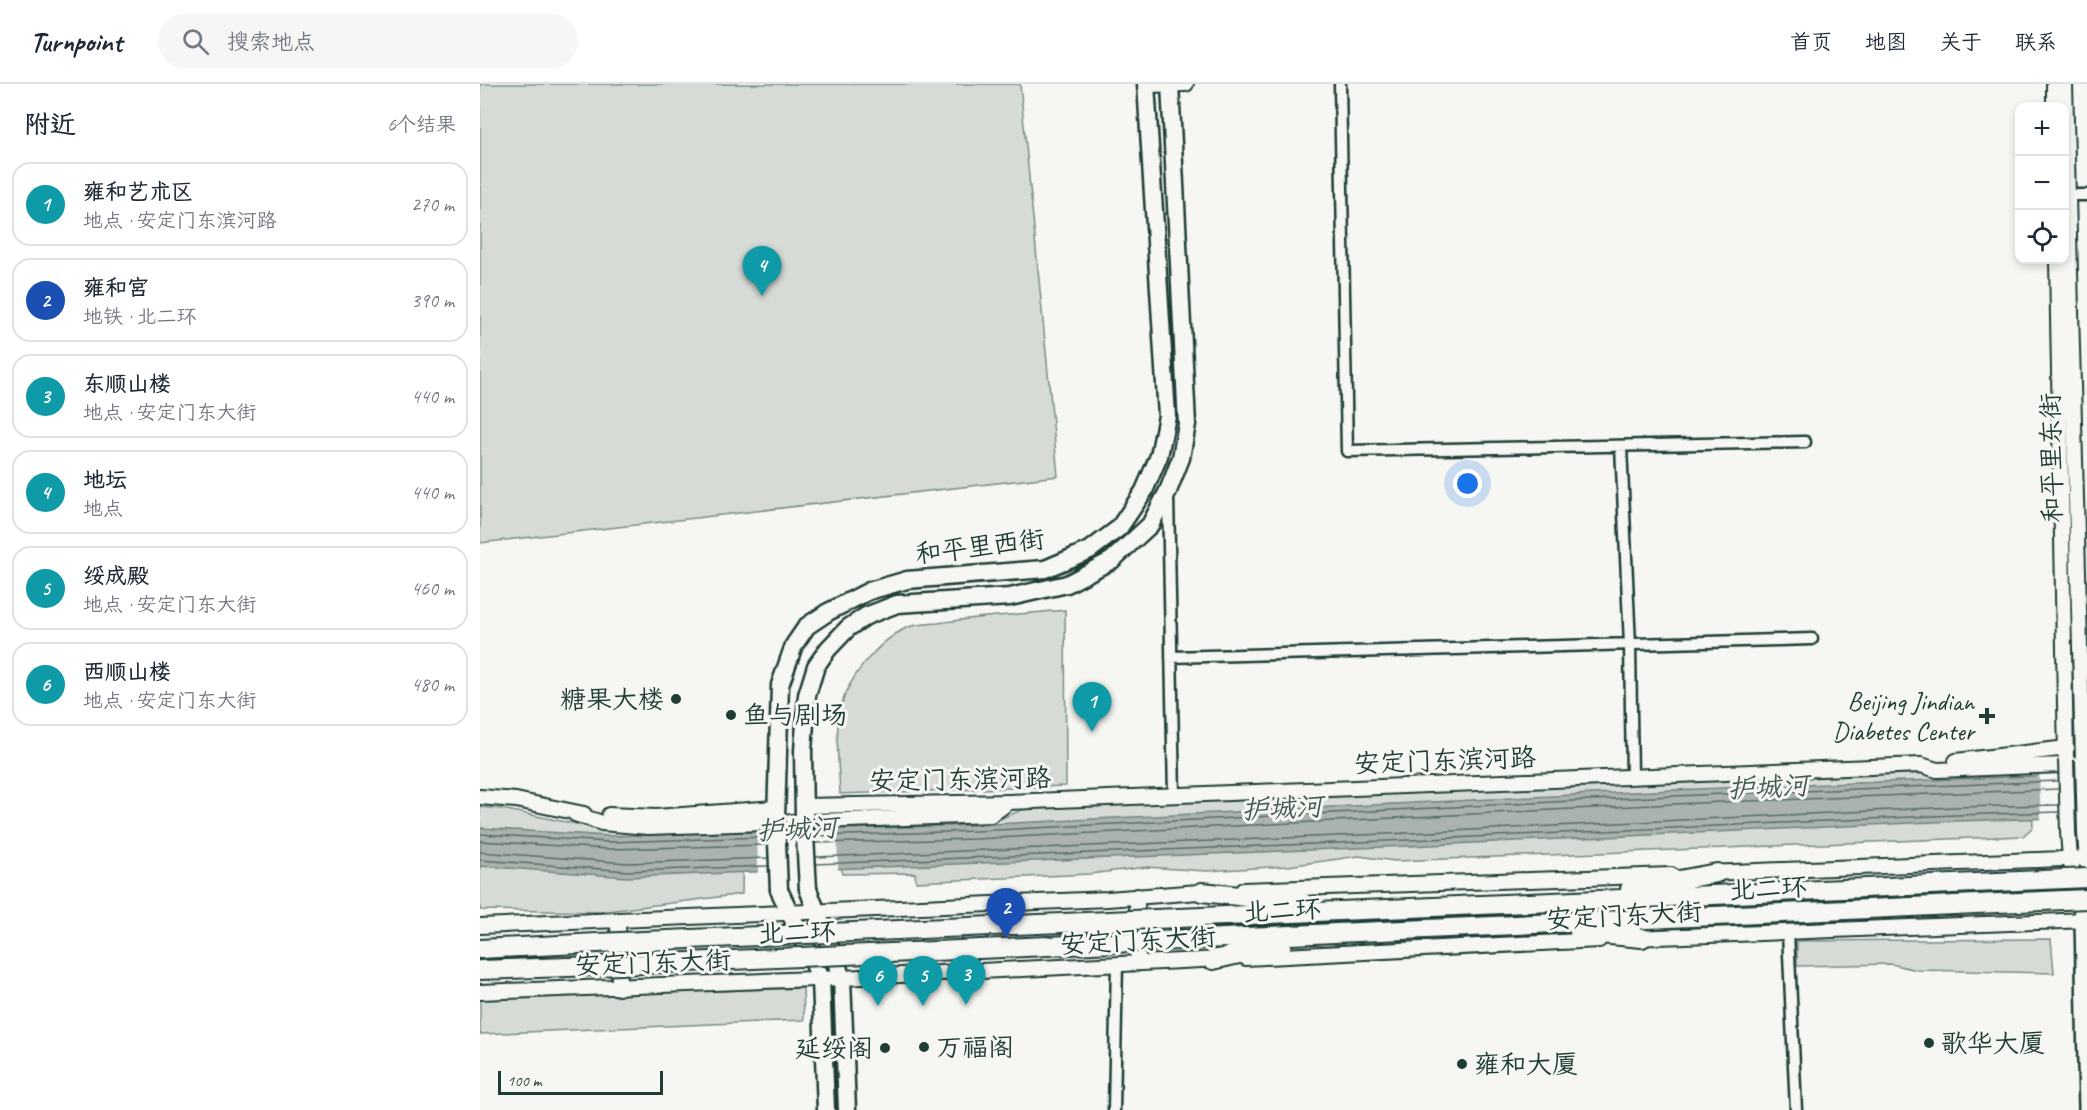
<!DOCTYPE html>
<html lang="zh">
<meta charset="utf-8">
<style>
:root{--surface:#fff;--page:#f6f6f7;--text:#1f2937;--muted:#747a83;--line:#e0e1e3;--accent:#d93025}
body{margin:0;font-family:Caveat,"LXGW WenKai TC",sans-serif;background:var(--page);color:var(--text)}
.controls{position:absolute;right:18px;top:18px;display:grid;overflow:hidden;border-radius:12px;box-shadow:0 3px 9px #0003}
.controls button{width:54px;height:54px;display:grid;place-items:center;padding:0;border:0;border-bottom:2px solid var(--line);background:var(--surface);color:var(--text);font:30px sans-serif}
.scale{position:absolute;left:18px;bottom:15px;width:165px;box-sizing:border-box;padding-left:6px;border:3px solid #1f3d34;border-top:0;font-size:16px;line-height:21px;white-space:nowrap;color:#1f3d34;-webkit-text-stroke:4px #f6f6f2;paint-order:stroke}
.you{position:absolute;left:988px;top:400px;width:21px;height:21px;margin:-15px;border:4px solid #fff;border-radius:50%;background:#1a73e8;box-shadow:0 0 0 9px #1a73e833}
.badge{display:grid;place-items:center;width:39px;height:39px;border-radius:50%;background:var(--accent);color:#fff;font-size:20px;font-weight:700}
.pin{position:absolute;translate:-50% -50px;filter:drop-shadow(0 2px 3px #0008)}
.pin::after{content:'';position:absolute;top:32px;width:21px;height:18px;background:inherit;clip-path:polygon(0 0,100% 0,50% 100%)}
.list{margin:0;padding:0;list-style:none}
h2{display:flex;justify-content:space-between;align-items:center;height:78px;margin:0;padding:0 24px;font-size:26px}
h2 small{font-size:20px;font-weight:400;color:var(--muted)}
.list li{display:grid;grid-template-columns:39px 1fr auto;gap:18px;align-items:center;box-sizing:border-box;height:84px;margin:0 12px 12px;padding:0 12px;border:2px solid var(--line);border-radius:18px}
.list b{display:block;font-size:22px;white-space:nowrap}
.list p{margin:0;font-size:20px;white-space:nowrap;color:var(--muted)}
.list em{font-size:20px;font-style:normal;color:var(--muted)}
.icon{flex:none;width:33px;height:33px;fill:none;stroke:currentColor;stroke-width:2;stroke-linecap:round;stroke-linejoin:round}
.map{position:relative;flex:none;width:1607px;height:1026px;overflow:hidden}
header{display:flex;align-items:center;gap:36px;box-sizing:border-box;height:84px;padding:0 30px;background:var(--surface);border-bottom:2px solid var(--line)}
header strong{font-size:28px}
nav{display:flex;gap:33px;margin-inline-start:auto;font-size:21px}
.search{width:420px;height:54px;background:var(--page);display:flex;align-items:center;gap:15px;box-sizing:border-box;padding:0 21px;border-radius:33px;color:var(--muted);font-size:22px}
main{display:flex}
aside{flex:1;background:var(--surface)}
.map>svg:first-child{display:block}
.green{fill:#d6dbd6;stroke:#7a8c85;stroke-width:1.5}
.water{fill:#aab3ae;stroke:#72847d;stroke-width:1.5}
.pier{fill:#f6f6f2}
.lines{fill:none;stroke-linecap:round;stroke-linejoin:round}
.shore{stroke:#576c65;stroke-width:1.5}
.minor-casing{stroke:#1f3d34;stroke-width:15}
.tertiary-casing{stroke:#1f3d34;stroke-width:18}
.secondary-casing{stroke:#1f3d34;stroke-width:20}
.primary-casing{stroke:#1f3d34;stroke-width:21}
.trunk-casing{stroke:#1f3d34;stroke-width:22}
.minor{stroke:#f6f6f2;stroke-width:10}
.tertiary{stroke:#f6f6f2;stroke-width:14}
.secondary{stroke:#f6f6f2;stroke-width:15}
.primary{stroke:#f6f6f2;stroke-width:16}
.trunk{stroke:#f6f6f2;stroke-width:18}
.tertiary-bridge-casing{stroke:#1f3d34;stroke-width:18;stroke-linecap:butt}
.primary-bridge-casing{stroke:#1f3d34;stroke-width:21;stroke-linecap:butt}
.trunk-bridge-casing{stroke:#1f3d34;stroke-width:22;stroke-linecap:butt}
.tertiary-bridge{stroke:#f6f6f2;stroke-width:14}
.primary-bridge{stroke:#f6f6f2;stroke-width:16}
.trunk-bridge{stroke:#f6f6f2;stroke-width:18}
.poi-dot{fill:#1f3d34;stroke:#f6f6f2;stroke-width:2}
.labels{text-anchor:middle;stroke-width:6;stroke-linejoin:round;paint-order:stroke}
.street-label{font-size:26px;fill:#1f3d34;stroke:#f6f6f2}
.poi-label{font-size:26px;fill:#1f3d34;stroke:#f6f6f2;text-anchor:start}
.water-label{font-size:27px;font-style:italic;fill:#425a52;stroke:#f6f6f2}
</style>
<header>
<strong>Turnpoint</strong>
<div class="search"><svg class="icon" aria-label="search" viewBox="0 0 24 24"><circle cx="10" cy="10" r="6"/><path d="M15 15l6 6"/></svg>搜索地点</div>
<nav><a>首页</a><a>地图</a><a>关于</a><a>联系</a></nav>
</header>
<main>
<aside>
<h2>附近<small>6个结果</small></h2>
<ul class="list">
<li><span class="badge" style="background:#0f9aa8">1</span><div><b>雍和艺术区</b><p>地点 · 安定门东滨河路</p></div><em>270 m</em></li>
<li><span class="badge" style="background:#1a4fb4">2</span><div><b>雍和宫</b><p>地铁 · 北二环</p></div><em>390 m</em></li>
<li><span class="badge" style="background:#0f9aa8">3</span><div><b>东顺山楼</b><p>地点 · 安定门东大街</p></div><em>440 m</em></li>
<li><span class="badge" style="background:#0f9aa8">4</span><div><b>地坛</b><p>地点</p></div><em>440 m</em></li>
<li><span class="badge" style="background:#0f9aa8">5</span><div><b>绥成殿</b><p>地点 · 安定门东大街</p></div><em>460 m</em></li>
<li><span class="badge" style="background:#0f9aa8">6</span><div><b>西顺山楼</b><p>地点 · 安定门东大街</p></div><em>480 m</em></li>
</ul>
</aside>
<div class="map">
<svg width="1607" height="1026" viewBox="0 0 1607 1026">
<rect width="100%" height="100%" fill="#f6f6f2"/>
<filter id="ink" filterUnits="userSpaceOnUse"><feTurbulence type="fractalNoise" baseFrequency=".0167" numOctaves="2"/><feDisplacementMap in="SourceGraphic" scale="12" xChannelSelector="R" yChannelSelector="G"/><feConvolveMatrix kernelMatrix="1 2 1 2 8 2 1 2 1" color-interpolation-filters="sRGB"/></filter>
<g filter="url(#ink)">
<!-- green -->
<path class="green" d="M 0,0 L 540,0 L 578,392 L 0,459 Z
M 585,526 L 586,702 L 360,710 C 359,682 354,650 361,623 C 368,593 399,557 426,544 C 435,540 448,540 458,539 C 500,532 543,530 585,526 Z
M 1550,687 L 1553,743 L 1543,752 L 915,777 L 879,772 L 808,782 L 727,787 L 667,783 L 609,790 L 436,798 L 435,789 L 362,790 L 361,742 L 517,736 L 547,724 L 1364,691 Z
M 0,723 L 22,725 L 116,744 L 263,745 L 262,810 L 120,828 L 0,826 Z
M 1571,855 L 1574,889 L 1437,886 L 1411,880 L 1317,882 L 1317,857 Z
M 323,904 L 324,936 L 0,950 L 0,915 Z"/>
<!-- water -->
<path class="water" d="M 1607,690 L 1607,733 L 1475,737 L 929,762 L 148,793 L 0,782 L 0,744 L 129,752 L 495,741 L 1193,706 Z"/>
<!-- pier -->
<path class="pier" d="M 1607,687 L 1607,736 L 1561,738 L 1559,689 Z
M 357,742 L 358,788 L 278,791 L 277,744 Z"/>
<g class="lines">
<!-- shore -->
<path class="shore" d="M 0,750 L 129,758 L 287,753
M 335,752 L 496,747 L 1193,712 L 1578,697
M 0,757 L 129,765 L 287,761
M 335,759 L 496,755 L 1193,720 L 1579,705
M 0,768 L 148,779 L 288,774
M 336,773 L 929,749 L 1474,723 L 1579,721
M 0,776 L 148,787 L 288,782
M 336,780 L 929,756 L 1475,731 L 1579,728"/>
<defs>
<path id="minor" d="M 860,0 L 867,367 L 1325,358
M 1588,111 L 1607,111
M 1141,362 L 1150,561 L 1152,692
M 688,412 L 694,711
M 691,573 L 1332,555
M 1308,848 L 1316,1026
M 634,1026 L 637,880"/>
<path id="tertiary" d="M 1574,0 L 1574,22
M 1585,0 L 1603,676
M 666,1 L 706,0
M 1577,176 L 1586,676
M 1476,677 L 1587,664
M 0,713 L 36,716 L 104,730
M 324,722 L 529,718 L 1441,681 L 1457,686 L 1607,680
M 95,730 L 122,739 L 168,743 L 511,731 L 529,718
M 129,731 L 176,733 L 296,724
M 1588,748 L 1590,775 L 1603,836
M 1605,748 L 1607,779
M 1228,789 L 1607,774
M 763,806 L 1191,791
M 657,812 L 658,879
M 138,836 L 139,904
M 0,842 L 628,815 L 732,807
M 1153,854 L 1607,836
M 766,874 L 1119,856
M 0,908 L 362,894 L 741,875"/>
<path id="secondary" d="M 1603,836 L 1607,1026"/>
<path id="primary" d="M 324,734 L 323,667 L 327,611 L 336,582 L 348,565 L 368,544 L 386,532 L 417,520 L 530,513 L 587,500 L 632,476 L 670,441 L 688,407 L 701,374 L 707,340 L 690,0
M 296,735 L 300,601 L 314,561 L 327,542 L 348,528 L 389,507 L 427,496 L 565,485 L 610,466 L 639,444 L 664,407 L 679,372 L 687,332 L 666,0
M 328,805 L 362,894 L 367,1026
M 299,806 L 341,895 L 346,1026"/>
<path id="trunk" d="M 1150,805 L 1237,789
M 722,808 L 823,819
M 745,832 L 1233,811
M 1099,848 L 1162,854
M 745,854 L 1234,832
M 0,865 L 117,859
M 733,876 L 802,860
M 0,886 L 118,882"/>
</defs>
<!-- minor casing -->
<use href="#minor" class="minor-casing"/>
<!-- tertiary casing -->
<use href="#tertiary" class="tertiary-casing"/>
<!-- secondary casing -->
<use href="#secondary" class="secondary-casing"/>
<!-- primary casing -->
<use href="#primary" class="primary-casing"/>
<!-- trunk casing -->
<use href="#trunk" class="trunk-casing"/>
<!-- minor -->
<use href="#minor" class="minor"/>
<!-- tertiary -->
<use href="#tertiary" class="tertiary"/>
<!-- secondary -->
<use href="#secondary" class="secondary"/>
<!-- primary -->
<use href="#primary" class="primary"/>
<!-- trunk -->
<use href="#trunk" class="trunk"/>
<defs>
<path id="tertiary-bridge" d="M 1586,676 L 1588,748
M 1603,676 L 1605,748"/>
<path id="primary-bridge" d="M 324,734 L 328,805
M 296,735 L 299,806"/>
<path id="trunk-bridge" d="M 1233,811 L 1607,794
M 1234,832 L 1607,815
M 117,859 L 745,832
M 118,882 L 745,854"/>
</defs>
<!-- tertiary-bridge casing -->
<use href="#tertiary-bridge" class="tertiary-bridge-casing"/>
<!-- primary-bridge casing -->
<use href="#primary-bridge" class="primary-bridge-casing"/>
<!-- trunk-bridge casing -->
<use href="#trunk-bridge" class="trunk-bridge-casing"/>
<!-- tertiary-bridge -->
<use href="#tertiary-bridge" class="tertiary-bridge"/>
<!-- primary-bridge -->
<use href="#primary-bridge" class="primary-bridge"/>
<!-- trunk-bridge -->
<use href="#trunk-bridge" class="trunk-bridge"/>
</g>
</g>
<!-- markers -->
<g class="poi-dot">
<circle cx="196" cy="615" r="6"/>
<circle cx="251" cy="631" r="6"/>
<path d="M1504 623h6v6h6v6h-6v6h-6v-6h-6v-6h6z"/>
<circle cx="1449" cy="959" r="6"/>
<circle cx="444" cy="963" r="6"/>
<circle cx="405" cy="964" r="6"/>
<circle cx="982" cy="980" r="6"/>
</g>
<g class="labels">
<!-- street labels -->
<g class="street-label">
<text transform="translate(1571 374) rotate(-91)" y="9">和平里东街</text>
<text transform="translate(500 462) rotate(-7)" y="9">和平里西街</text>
<text transform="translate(965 676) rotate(-2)" y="9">安定门东滨河路</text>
<text transform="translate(480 695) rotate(-1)" y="9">安定门东滨河路</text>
<text transform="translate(1288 804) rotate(-3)" y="9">北二环</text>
<text transform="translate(802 826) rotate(-3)" y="9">北二环</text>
<text transform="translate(1144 831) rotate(-3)" y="9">安定门东大街</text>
<text transform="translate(317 848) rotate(-2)" y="9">北二环</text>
<text transform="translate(658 856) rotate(-3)" y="9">安定门东大街</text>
<text transform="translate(173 878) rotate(-2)" y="9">安定门东大街</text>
</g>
<!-- poi labels -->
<g class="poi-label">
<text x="184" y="624" text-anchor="end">糖果大楼</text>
<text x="1494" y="626" text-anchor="end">Beijing Jindian<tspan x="1494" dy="30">Diabetes Center</tspan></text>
<text x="263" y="640">鱼与剧场</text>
<text x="1461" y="968">歌华大厦</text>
<text x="456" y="972">万福阁</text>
<text x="393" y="973" text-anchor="end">延绥阁</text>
<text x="994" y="989">雍和大厦</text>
</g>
<!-- water labels -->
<g class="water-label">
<text transform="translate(1288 703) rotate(-3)" y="9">护城河</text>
<text transform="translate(802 724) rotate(-3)" y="9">护城河</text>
<text transform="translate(317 745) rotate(-3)" y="9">护城河</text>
</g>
</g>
</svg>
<div class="controls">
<button>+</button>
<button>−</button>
<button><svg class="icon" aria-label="locate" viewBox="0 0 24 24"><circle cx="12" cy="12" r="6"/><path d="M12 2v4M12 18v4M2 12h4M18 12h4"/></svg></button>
</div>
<div class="scale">100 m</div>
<div class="you"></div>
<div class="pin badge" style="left:612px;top:648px;background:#0f9aa8">1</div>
<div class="pin badge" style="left:526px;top:854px;background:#1a4fb4">2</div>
<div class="pin badge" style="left:486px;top:921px;background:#0f9aa8">3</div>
<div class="pin badge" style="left:282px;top:212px;background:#0f9aa8">4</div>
<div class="pin badge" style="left:443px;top:922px;background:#0f9aa8">5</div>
<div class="pin badge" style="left:398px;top:922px;background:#0f9aa8">6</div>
</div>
</main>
